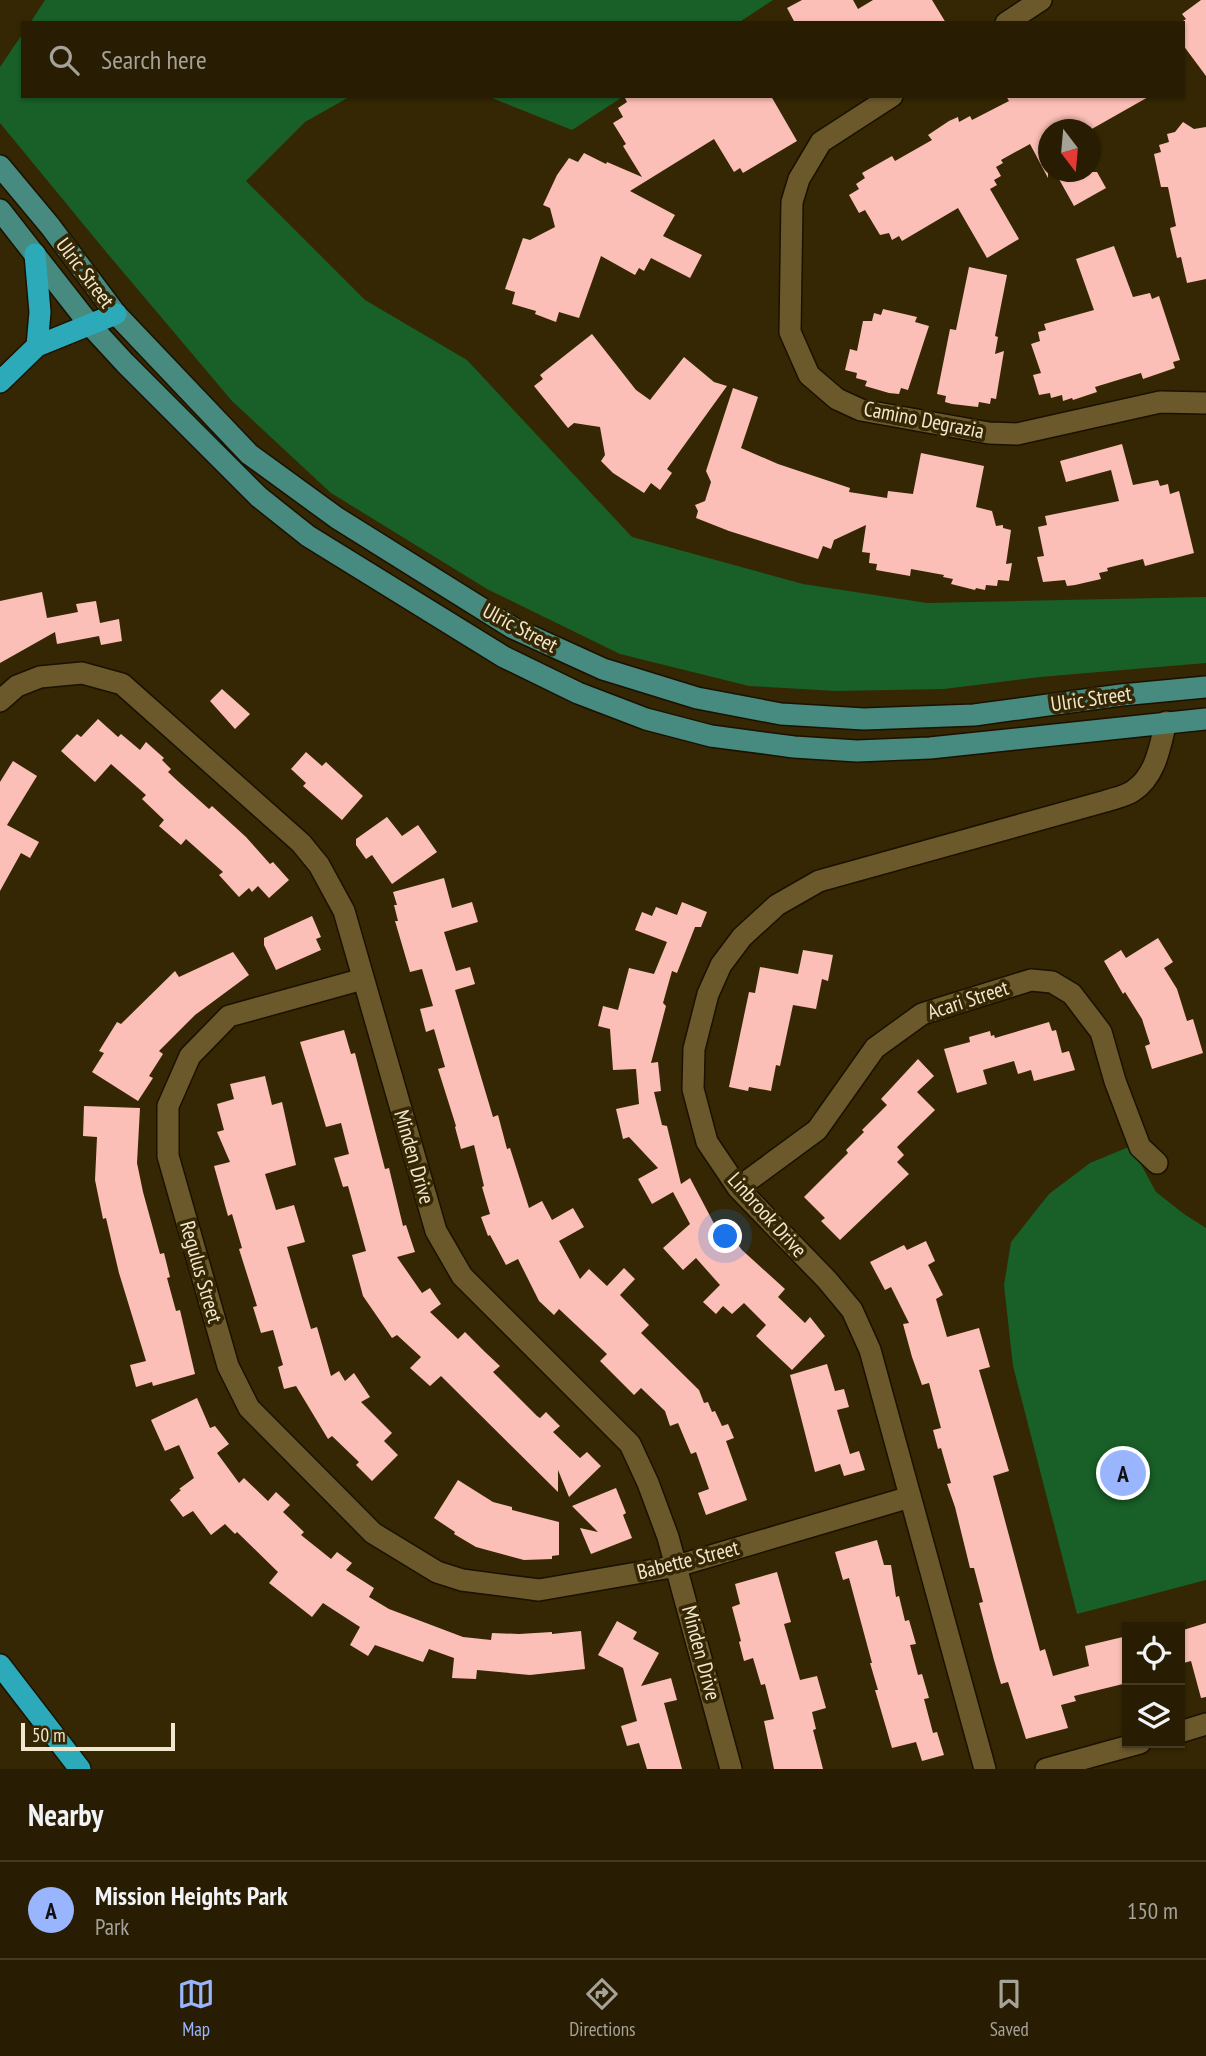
<!DOCTYPE html>
<style>
:root{--surface:#281d02;--page:#342a11;--text:#f1f3f6;--muted:#a5a299;--line:#443b24;--accent:#98b5fd}
body{margin:0;font-family:"PT Sans Narrow",sans-serif;background:var(--page);color:var(--text)}
.controls{position:absolute;right:21px;bottom:21px;display:grid;overflow:hidden;border-radius:0px;box-shadow:0 2px 5px #0004}
.controls button{width:63px;height:63px;display:grid;place-items:center;padding:0;border:0;border-bottom:2px solid var(--line);background:var(--surface);color:var(--text);font:35px sans-serif}
.compass{position:absolute;left:1038px;top:119px;width:63px;height:63px;border-radius:50%;background:var(--surface);box-shadow:0 2px 5px #0004;rotate:164deg}
.scale{position:absolute;left:21px;bottom:18px;width:154px;box-sizing:border-box;padding-left:7px;border:4px solid #f1e6ce;border-top:0;font-size:19px;line-height:24px;white-space:nowrap;color:#f1e6ce;-webkit-text-stroke:5px #352703;paint-order:stroke}
.you{position:absolute;left:726px;top:1237px;width:24px;height:24px;margin:-18px;border:5px solid #fff;border-radius:50%;background:#1a73e8;box-shadow:0 0 0 10px #1a73e833}
.badge{display:grid;place-items:center;width:46px;height:46px;border-radius:50%;background:var(--accent);color:#111;font-size:23px;font-weight:700}
.pin{position:absolute;translate:-50% -50%;border:4px solid #fff;box-shadow:0 2px 7px #0006}
.list{margin:0;padding:0;list-style:none}
h2{display:flex;justify-content:space-between;align-items:center;height:91px;margin:0;padding:0 28px;font-size:30px}
h2 small{font-size:23px;font-weight:400;color:var(--muted)}
.list li{display:grid;grid-template-columns:46px 1fr auto;gap:21px;align-items:center;box-sizing:border-box;height:98px;padding:0 28px;border-top:2px solid var(--line)}
.list b{display:block;font-size:26px;white-space:nowrap}
.list p{margin:0;font-size:23px;white-space:nowrap;color:var(--muted)}
.list em{font-size:23px;font-style:normal;color:var(--muted)}
.icon{flex:none;width:38px;height:38px;fill:none;stroke:currentColor;stroke-width:2;stroke-linecap:round;stroke-linejoin:round}
.map{position:relative;flex:none;width:1206px;height:1769px;overflow:hidden}
.search{position:absolute;background:var(--surface);box-shadow:0 2px 5px #0004;left:21px;right:21px;top:21px;height:77px;display:flex;align-items:center;gap:18px;box-sizing:border-box;padding:0 24px;border-radius:0px;color:var(--muted);font-size:26px}
.sheet{height:189px;background:var(--surface)}
nav{display:flex;justify-content:space-around;align-items:center;box-sizing:border-box;height:98px;border-top:2px solid var(--line);background:var(--surface);font-size:19px;color:var(--muted)}
nav a{display:grid;justify-items:center;gap:4px}
nav .on{color:var(--accent)}
.map>svg:first-child{display:block}
.green{fill:#195f28}
.building{fill:#fcbfb7}
.lines{fill:none;stroke-linecap:round;stroke-linejoin:round}
.minor-casing{stroke:#1a1100;stroke-width:24}
.major-casing{stroke:#1a1100;stroke-width:24}
.highway-casing{stroke:#1a1100;stroke-width:24}
.minor{stroke:#6c592b;stroke-width:21}
.major{stroke:#468a80;stroke-width:21}
.highway{stroke:#2caab9;stroke-width:21}
.labels{text-anchor:middle;stroke-width:7;stroke-linejoin:round;paint-order:stroke}
.street-label{font-size:21px;fill:#f1e6ce;stroke:#352703}
</style>
<div class="map">
<svg width="1206" height="1769" viewBox="0 0 1206 1769">
<rect width="100%" height="100%" fill="#352703"/>
<!-- green -->
<path class="green" d="M 45,0 L 773,0 L 738,23 L 30,23 Z
M 23,33 L 23,96 L 351,96 L 305,122 L 246,181 L 365,300 L 467,360 L 632,537 L 803,584 L 927,603 L 1206,597 L 1206,663 L 1040,677 L 944,689 L 836,691 L 749,686 L 620,654 L 487,589 L 331,493 L 232,401 L 107,253 L 0,123 L 0,67 Z
M 487,96 L 624,96 L 572,130 Z
M 1131,1146 L 1156,1192 L 1184,1214 L 1206,1228 L 1206,1580 L 1077,1614 L 1013,1366 L 1004,1285 L 1011,1242 L 1049,1194 L 1090,1163 Z"/>
<!-- building -->
<path class="building" d="M 802,0 L 853,0 L 858,9 L 873,0 L 932,0 L 946,23 L 795,23 L 787,8 Z
M 1201,0 L 1206,0 L 1206,76 L 1183,45 L 1183,21 L 1186,19 L 1182,14 Z
M 624,96 L 771,96 L 797,141 L 743,173 L 740,168 L 734,172 L 714,139 L 630,191 L 675,215 L 663,236 L 702,255 L 690,278 L 651,258 L 644,271 L 639,268 L 635,275 L 601,256 L 579,318 L 559,312 L 556,322 L 535,314 L 536,311 L 512,304 L 515,292 L 505,289 L 523,238 L 530,240 L 555,227 L 550,208 L 543,205 L 557,175 L 569,158 L 578,162 L 584,153 L 606,164 L 607,162 L 642,177 L 623,146 L 626,144 L 613,123 L 623,117 L 618,108 L 627,102 Z
M 1006,96 L 1150,96 L 1090,130 L 1048,130 L 1048,178 L 1030,144 L 1001,160 L 1003,163 L 996,167 L 1001,176 L 994,180 L 997,185 L 990,189 L 1019,239 L 987,258 L 958,208 L 902,241 L 899,236 L 892,240 L 889,233 L 880,235 L 865,210 L 859,213 L 849,195 L 859,189 L 856,184 L 865,178 L 862,173 L 892,156 L 895,161 L 932,140 L 928,135 L 949,121 L 958,117 L 959,122 L 970,116 L 972,120 L 1009,101 Z
M 1183,122 L 1194,129 L 1206,127 L 1206,279 L 1187,283 L 1181,257 L 1177,258 L 1170,228 L 1176,226 L 1168,187 L 1161,187 L 1154,154 L 1161,152 L 1159,145 L 1169,142 L 1167,134 L 1175,132 Z
M 1055,172 L 1097,172 L 1106,188 L 1074,206 Z
M 1114,246 L 1133,297 L 1150,293 L 1152,299 L 1159,296 L 1180,360 L 1173,362 L 1175,368 L 1143,379 L 1141,373 L 1095,387 L 1097,392 L 1073,400 L 1072,398 L 1063,401 L 1062,395 L 1051,398 L 1050,393 L 1039,395 L 1033,375 L 1041,373 L 1031,344 L 1040,341 L 1038,332 L 1046,330 L 1044,324 L 1094,310 L 1076,259 Z
M 969,267 L 1007,275 L 995,336 L 998,337 L 995,354 L 1004,351 L 996,399 L 991,398 L 990,404 L 979,402 L 978,407 L 952,404 L 945,402 L 946,396 L 937,394 L 950,329 L 956,330 Z
M 883,309 L 917,317 L 915,322 L 929,326 L 908,390 L 901,388 L 899,394 L 889,393 L 865,386 L 867,381 L 856,378 L 857,373 L 845,370 L 850,349 L 857,351 L 863,321 L 872,321 L 874,313 L 881,315 Z
M 592,334 L 636,390 L 650,400 L 684,357 L 714,382 L 727,386 L 667,469 L 672,473 L 660,490 L 651,483 L 644,493 L 613,473 L 601,461 L 605,455 L 600,427 L 574,423 L 568,428 L 534,386 L 543,379 L 540,375 Z
M 733,388 L 758,397 L 741,448 L 778,464 L 850,488 L 849,492 L 887,498 L 888,491 L 913,494 L 921,453 L 984,466 L 976,507 L 992,511 L 996,526 L 1003,525 L 1003,528 L 1011,530 L 1006,564 L 1012,563 L 1009,581 L 998,580 L 997,586 L 986,585 L 985,590 L 976,588 L 975,590 L 951,584 L 953,579 L 943,577 L 944,575 L 911,569 L 910,576 L 876,570 L 877,564 L 869,563 L 870,553 L 862,552 L 866,525 L 834,540 L 831,549 L 823,546 L 818,559 L 729,531 L 696,518 L 698,511 L 695,505 L 705,501 L 711,482 L 706,471 Z
M 1122,444 L 1133,485 L 1158,480 L 1160,486 L 1168,484 L 1170,494 L 1179,491 L 1194,553 L 1145,566 L 1143,559 L 1107,568 L 1108,571 L 1099,573 L 1101,579 L 1075,585 L 1067,586 L 1065,580 L 1043,582 L 1037,557 L 1044,556 L 1038,527 L 1047,525 L 1045,516 L 1119,501 L 1111,470 L 1066,482 L 1060,461 Z
M 42,592 L 47,618 L 78,612 L 76,604 L 96,601 L 100,623 L 119,619 L 122,641 L 101,645 L 99,636 L 57,644 L 55,632 L 0,663 L 0,601 Z
M 222,689 L 250,714 L 235,729 L 210,701 Z
M 98,719 L 118,737 L 121,734 L 140,750 L 146,742 L 164,758 L 162,760 L 171,769 L 168,772 L 181,784 L 209,809 L 212,806 L 246,837 L 270,864 L 273,862 L 289,880 L 269,898 L 258,886 L 252,892 L 249,888 L 239,897 L 219,875 L 223,872 L 186,839 L 181,845 L 159,826 L 164,820 L 142,799 L 146,795 L 111,764 L 95,782 L 61,751 L 77,734 L 81,737 Z
M 306,752 L 322,766 L 326,762 L 363,796 L 342,820 L 303,786 L 306,783 L 291,769 Z
M 13,761 L 37,776 L 7,825 L 39,842 L 30,858 L 21,853 L 0,891 L 0,782 Z
M 387,817 L 402,836 L 418,825 L 437,852 L 392,884 L 372,855 L 366,859 L 356,845 L 356,839 Z
M 444,878 L 452,908 L 472,902 L 478,922 L 444,932 L 456,971 L 470,967 L 475,984 L 455,990 L 493,1117 L 498,1115 L 507,1149 L 510,1148 L 529,1208 L 542,1201 L 552,1220 L 573,1208 L 584,1227 L 559,1241 L 580,1279 L 589,1269 L 607,1286 L 624,1268 L 635,1279 L 620,1295 L 649,1325 L 641,1333 L 699,1390 L 704,1403 L 708,1402 L 712,1412 L 715,1411 L 722,1426 L 728,1424 L 734,1438 L 726,1441 L 747,1500 L 706,1515 L 698,1493 L 709,1489 L 696,1452 L 691,1454 L 678,1423 L 670,1426 L 665,1411 L 641,1388 L 634,1395 L 600,1361 L 607,1354 L 559,1309 L 554,1315 L 539,1301 L 518,1259 L 506,1265 L 490,1235 L 488,1236 L 481,1217 L 490,1214 L 482,1187 L 484,1186 L 474,1145 L 461,1149 L 455,1127 L 456,1126 L 438,1069 L 445,1067 L 434,1029 L 426,1032 L 420,1009 L 433,1006 L 422,969 L 410,972 L 395,921 L 398,921 L 394,905 L 397,905 L 393,892 Z
M 682,902 L 707,912 L 701,927 L 695,927 L 677,973 L 672,971 L 663,1003 L 666,1006 L 651,1063 L 658,1062 L 661,1091 L 654,1092 L 662,1125 L 667,1126 L 681,1184 L 690,1178 L 719,1233 L 725,1228 L 742,1250 L 785,1289 L 778,1297 L 805,1323 L 810,1317 L 825,1336 L 792,1370 L 756,1336 L 766,1325 L 744,1303 L 732,1314 L 723,1306 L 716,1314 L 703,1302 L 720,1285 L 696,1258 L 683,1270 L 663,1248 L 690,1224 L 673,1192 L 652,1204 L 638,1179 L 658,1168 L 629,1137 L 623,1139 L 616,1109 L 639,1104 L 636,1069 L 613,1070 L 610,1029 L 598,1026 L 603,1006 L 618,1010 L 629,968 L 654,974 L 667,942 L 635,930 L 642,912 L 652,916 L 656,907 L 677,915 Z
M 312,916 L 321,937 L 316,939 L 321,950 L 276,970 L 264,945 L 264,938 Z
M 1158,938 L 1173,962 L 1164,968 L 1177,989 L 1187,1021 L 1193,1019 L 1203,1053 L 1152,1069 L 1145,1046 L 1150,1044 L 1142,1019 L 1125,992 L 1123,994 L 1104,961 L 1121,950 L 1126,958 Z
M 803,950 L 833,955 L 828,981 L 822,979 L 816,1009 L 793,1005 L 780,1066 L 776,1065 L 771,1091 L 749,1087 L 748,1091 L 729,1087 L 749,992 L 755,993 L 760,967 L 798,974 Z
M 233,952 L 249,975 L 195,1015 L 159,1051 L 163,1054 L 149,1076 L 153,1078 L 138,1101 L 92,1072 L 104,1053 L 99,1051 L 117,1022 L 121,1024 L 175,971 L 179,977 Z
M 1049,1022 L 1052,1031 L 1056,1030 L 1062,1053 L 1069,1051 L 1075,1070 L 1034,1081 L 1031,1070 L 1018,1074 L 1014,1061 L 983,1070 L 987,1084 L 957,1093 L 944,1049 L 970,1042 L 969,1037 L 990,1031 L 991,1036 L 994,1035 L 995,1038 Z
M 344,1030 L 351,1054 L 355,1053 L 385,1169 L 389,1168 L 403,1226 L 406,1225 L 415,1252 L 397,1257 L 422,1293 L 430,1288 L 441,1304 L 430,1312 L 458,1339 L 465,1332 L 485,1352 L 500,1366 L 493,1372 L 537,1416 L 540,1418 L 546,1412 L 560,1426 L 553,1432 L 580,1458 L 587,1452 L 601,1466 L 569,1497 L 558,1470 L 558,1492 L 441,1376 L 430,1386 L 410,1368 L 421,1357 L 397,1335 L 392,1338 L 363,1296 L 352,1255 L 366,1251 L 348,1186 L 343,1187 L 334,1158 L 349,1154 L 341,1123 L 326,1127 L 300,1042 Z
M 918,1059 L 934,1076 L 917,1092 L 935,1110 L 897,1147 L 904,1155 L 897,1162 L 909,1174 L 840,1240 L 821,1221 L 825,1218 L 804,1197 L 848,1153 L 846,1150 L 864,1132 L 862,1130 L 887,1105 L 881,1099 Z
M 265,1076 L 272,1105 L 282,1102 L 296,1165 L 265,1174 L 276,1210 L 294,1205 L 305,1242 L 287,1247 L 311,1329 L 317,1327 L 331,1376 L 339,1371 L 345,1381 L 354,1373 L 370,1397 L 361,1402 L 392,1433 L 384,1441 L 398,1455 L 372,1481 L 356,1465 L 359,1462 L 332,1436 L 328,1439 L 296,1386 L 284,1389 L 278,1367 L 283,1365 L 273,1330 L 261,1333 L 253,1307 L 257,1306 L 239,1249 L 242,1248 L 232,1214 L 228,1216 L 214,1166 L 230,1162 L 217,1132 L 224,1130 L 217,1104 L 234,1099 L 230,1084 Z
M 84,1106 L 140,1108 L 137,1163 L 143,1192 L 160,1254 L 164,1253 L 170,1277 L 167,1278 L 176,1311 L 180,1310 L 195,1374 L 153,1386 L 152,1382 L 136,1387 L 130,1365 L 146,1361 L 119,1273 L 106,1218 L 103,1219 L 95,1180 L 97,1137 L 83,1136 Z
M 926,1241 L 935,1261 L 928,1265 L 943,1295 L 936,1299 L 947,1337 L 979,1328 L 990,1367 L 979,1370 L 1009,1471 L 993,1476 L 1040,1651 L 1045,1649 L 1053,1676 L 1089,1666 L 1085,1646 L 1127,1636 L 1127,1683 L 1074,1696 L 1076,1701 L 1061,1705 L 1068,1728 L 1026,1739 L 1008,1682 L 1001,1684 L 994,1660 L 979,1603 L 983,1602 L 974,1568 L 970,1568 L 955,1507 L 947,1484 L 951,1483 L 941,1448 L 938,1449 L 933,1430 L 941,1428 L 929,1383 L 922,1385 L 912,1357 L 903,1324 L 909,1323 L 891,1287 L 885,1290 L 870,1262 L 904,1245 L 907,1250 Z
M 827,1364 L 835,1391 L 844,1389 L 849,1407 L 837,1410 L 850,1454 L 859,1451 L 865,1470 L 844,1476 L 840,1464 L 815,1472 L 790,1375 Z
M 197,1398 L 210,1428 L 215,1426 L 229,1444 L 217,1453 L 239,1483 L 244,1478 L 268,1501 L 276,1492 L 290,1505 L 283,1512 L 304,1532 L 301,1535 L 331,1559 L 337,1552 L 352,1563 L 346,1570 L 374,1588 L 369,1597 L 389,1609 L 463,1637 L 491,1640 L 492,1633 L 519,1634 L 552,1632 L 552,1634 L 581,1631 L 585,1669 L 530,1675 L 477,1670 L 476,1679 L 452,1678 L 454,1658 L 429,1649 L 423,1662 L 375,1645 L 368,1656 L 350,1645 L 360,1627 L 323,1603 L 312,1617 L 269,1583 L 278,1572 L 237,1532 L 235,1534 L 225,1524 L 211,1535 L 193,1511 L 183,1517 L 170,1500 L 181,1490 L 179,1489 L 194,1478 L 179,1445 L 165,1451 L 151,1420 Z
M 458,1480 L 493,1502 L 512,1507 L 512,1510 L 559,1522 L 559,1555 L 552,1556 L 552,1559 L 524,1560 L 476,1547 L 454,1534 L 455,1532 L 434,1518 Z
M 616,1488 L 626,1513 L 623,1515 L 632,1538 L 591,1554 L 580,1528 L 598,1532 L 572,1506 Z
M 877,1540 L 884,1565 L 891,1565 L 896,1597 L 899,1596 L 905,1621 L 909,1620 L 916,1644 L 910,1645 L 918,1675 L 922,1674 L 929,1698 L 924,1699 L 933,1733 L 937,1732 L 944,1755 L 922,1761 L 916,1742 L 892,1748 L 875,1690 L 878,1690 L 870,1663 L 872,1663 L 849,1578 L 843,1580 L 835,1552 Z
M 777,1572 L 791,1622 L 784,1624 L 800,1680 L 817,1676 L 826,1708 L 812,1712 L 816,1729 L 813,1730 L 823,1769 L 774,1769 L 764,1721 L 774,1719 L 765,1684 L 761,1685 L 753,1658 L 744,1661 L 739,1642 L 741,1641 L 732,1607 L 740,1604 L 735,1584 Z
M 617,1621 L 637,1632 L 633,1639 L 659,1653 L 641,1686 L 671,1678 L 677,1700 L 664,1703 L 682,1769 L 647,1769 L 639,1743 L 627,1746 L 621,1726 L 637,1721 L 623,1668 L 598,1655 Z
M 1206,1623 L 1206,1697 L 1201,1698 L 1191,1661 L 1180,1664 L 1180,1631 Z"/>
<g class="lines">
<defs>
<path id="minor" d="M 1006,23 L 1041,0
M 892,96 L 821,142 L 799,179 L 792,202 L 790,332 L 809,375 L 837,399 L 861,410 L 989,433 L 1017,434 L 1160,402 L 1206,403
M 0,701 L 17,686 L 40,677 L 82,673 L 122,684 L 301,843 L 319,865 L 344,911 L 436,1231 L 462,1276 L 630,1444 L 648,1483 L 668,1537 L 731,1769
M 363,979 L 229,1016 L 190,1056 L 168,1106 L 168,1156 L 228,1366 L 249,1408 L 373,1533 L 437,1572 L 462,1580 L 539,1590 L 677,1566 L 910,1497
M 738,1188 L 817,1130 L 875,1048 L 922,1014 L 1031,980 L 1052,982 L 1072,994 L 1101,1032 L 1115,1081 L 1140,1147 L 1157,1163
M 1180,1732 L 1206,1724
M 985,1769 L 870,1350 L 852,1310 L 827,1280 L 738,1188 L 707,1142 L 693,1089 L 694,1049 L 708,994 L 721,965 L 742,937 L 777,905 L 819,881 L 1106,801 C 1115,798 1126,796 1133,791 C 1156,776 1160,746 1166,722
M 1046,1769 L 1140,1743"/>
<path id="major" d="M 0,166 L 50,226 L 116,314 L 249,454 L 337,518 L 513,628 L 603,669 L 697,698 L 781,714 L 864,719 L 974,715 L 1121,695 L 1206,687
M 0,210 L 90,325 L 125,363 L 259,497 L 308,536 L 504,657 L 578,693 L 646,719 L 711,736 L 794,747 L 857,751 L 930,748 L 1206,719"/>
<path id="highway" d="M 35,254 L 40,312 L 37,346
M 0,382 L 37,346 L 116,314
M 0,1665 L 80,1769"/>
</defs>
<!-- minor casing -->
<use href="#minor" class="minor-casing"/>
<!-- major casing -->
<use href="#major" class="major-casing"/>
<!-- highway casing -->
<use href="#highway" class="highway-casing"/>
<!-- minor -->
<use href="#minor" class="minor"/>
<!-- major -->
<use href="#major" class="major"/>
<!-- highway -->
<use href="#highway" class="highway"/>
</g>
<g class="labels">
<!-- street labels -->
<g class="street-label">
<text transform="translate(85 273) rotate(53)" y="7">Ulric Street</text>
<text transform="translate(924 420) rotate(11)" y="7">Camino Degrazia</text>
<text transform="translate(520 628) rotate(28)" y="7">Ulric Street</text>
<text transform="translate(1091 699) rotate(-8)" y="7">Ulric Street</text>
<text transform="translate(968 1000) rotate(-18)" y="7">Acari Street</text>
<text transform="translate(414 1157) rotate(74)" y="7">Minden Drive</text>
<text transform="translate(767 1215) rotate(48)" y="7">Linbrook Drive</text>
<text transform="translate(201 1272) rotate(74)" y="7">Regulus Street</text>
<text transform="translate(688 1560) rotate(-14)" y="7">Babette Street</text>
<text transform="translate(701 1653) rotate(75)" y="7">Minden Drive</text>
</g>
</g>
</svg>
<div class="controls">
<button><svg class="icon" aria-label="locate" viewBox="0 0 24 24"><circle cx="12" cy="12" r="6"/><path d="M12 2v4M12 18v4M2 12h4M18 12h4"/></svg></button>
<button><svg class="icon" aria-label="layers" viewBox="0 0 24 24"><path d="M12 4l9 5-9 5-9-5zM3 14l9 5 9-5"/></svg></button>
</div>
<svg class="compass" viewBox="-18 -18 36 36"><path d="M0-13l5 13h-10z" fill="#e53935"/><path d="M0 13l5-13h-10z" fill="#a5a299"/></svg>
<div class="scale">50 m</div>
<div class="you"></div>
<div class="pin badge" style="left:1123px;top:1473px">A</div>
<div class="search"><svg class="icon" aria-label="search" viewBox="0 0 24 24"><circle cx="10" cy="10" r="6"/><path d="M15 15l6 6"/></svg>Search here</div>
</div>
<section class="sheet">
<h2>Nearby<small></small></h2>
<ul class="list">
<li><span class="badge">A</span><div><b>Mission Heights Park</b><p>Park</p></div><em>150 m</em></li>
</ul>
</section>
<nav>
<a class="on"><svg class="icon" aria-label="map" viewBox="0 0 24 24"><path d="M3 6l6-2 6 2 6-2v14l-6 2-6-2-6 2zM9 4v14M15 6v14"/></svg>Map</a>
<a><svg class="icon" aria-label="directions" viewBox="0 0 24 24"><path d="M12 3l9 9-9 9-9-9zM9 14v-3h6M13 9l2 2-2 2"/></svg>Directions</a>
<a><svg class="icon" aria-label="saved" viewBox="0 0 24 24"><path d="M7 4h10v16l-5-4-5 4z"/></svg>Saved</a>
</nav>
